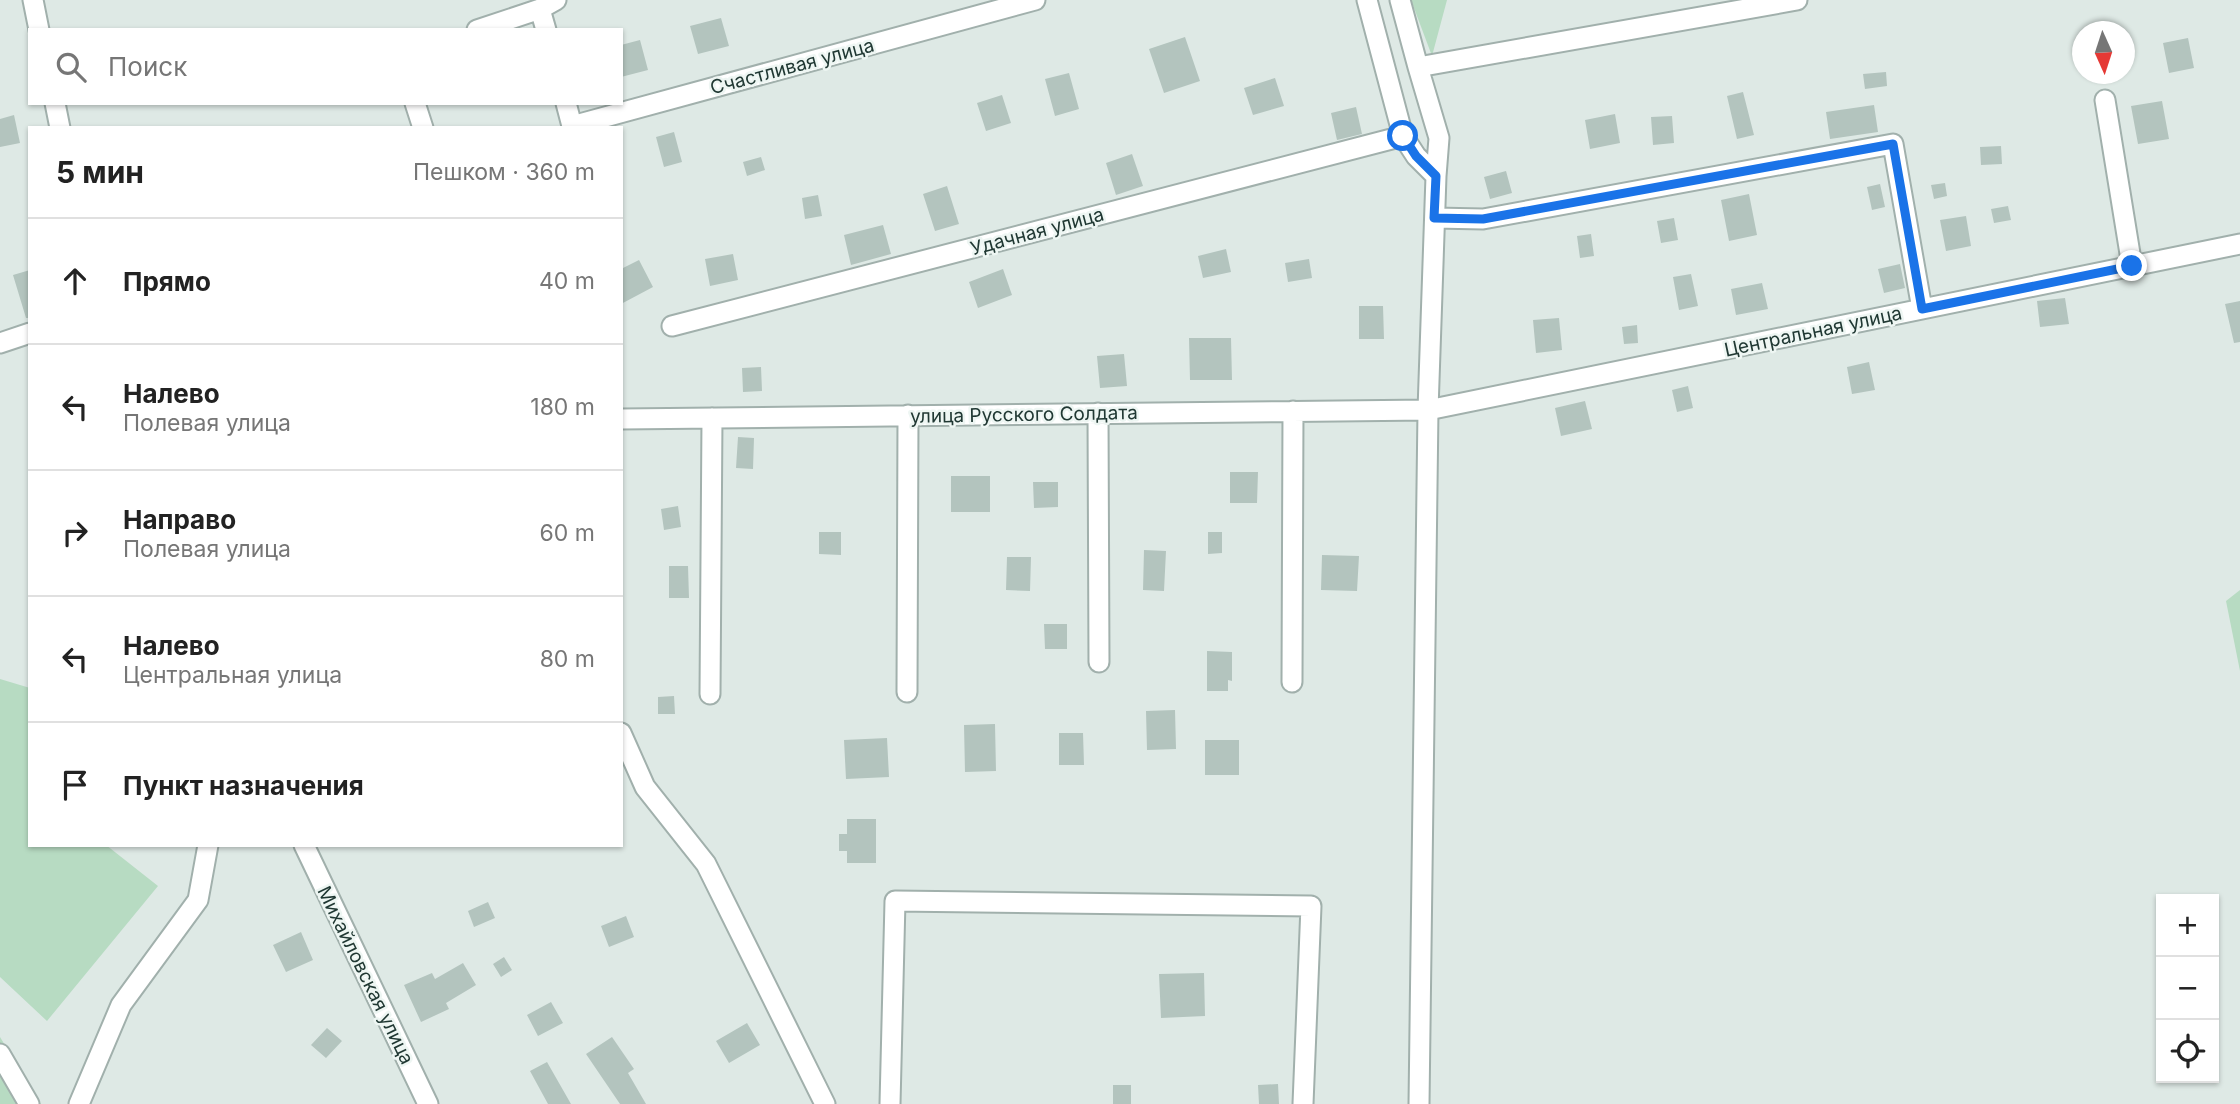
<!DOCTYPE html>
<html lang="ru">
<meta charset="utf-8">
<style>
:root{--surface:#fff;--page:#f6f6f6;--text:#222;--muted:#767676;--line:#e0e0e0}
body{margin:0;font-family:Inter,sans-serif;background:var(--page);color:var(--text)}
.controls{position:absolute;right:21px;bottom:21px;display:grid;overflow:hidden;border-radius:0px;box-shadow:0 2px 5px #0004}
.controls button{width:63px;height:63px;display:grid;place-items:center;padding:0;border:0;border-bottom:2px solid var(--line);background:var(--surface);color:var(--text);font:35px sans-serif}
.compass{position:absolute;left:2072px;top:21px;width:63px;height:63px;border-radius:50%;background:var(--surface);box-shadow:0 2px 5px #0004;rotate:177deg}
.stop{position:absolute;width:21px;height:21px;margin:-16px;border:5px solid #1a73e8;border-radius:50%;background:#fff}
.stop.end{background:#1a73e8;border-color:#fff;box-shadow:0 2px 7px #0008}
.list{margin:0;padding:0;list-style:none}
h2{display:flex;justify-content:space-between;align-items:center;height:91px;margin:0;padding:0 28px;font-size:30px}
h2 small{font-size:23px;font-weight:400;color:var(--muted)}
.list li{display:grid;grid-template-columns:46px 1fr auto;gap:21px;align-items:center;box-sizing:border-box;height:126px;padding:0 28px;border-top:2px solid var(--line)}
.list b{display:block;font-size:26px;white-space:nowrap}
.list p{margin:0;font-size:23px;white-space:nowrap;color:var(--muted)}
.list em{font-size:23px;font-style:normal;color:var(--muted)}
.icon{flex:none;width:38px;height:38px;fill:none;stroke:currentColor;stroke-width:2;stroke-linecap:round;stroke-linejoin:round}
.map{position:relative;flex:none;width:2240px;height:1104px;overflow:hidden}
.search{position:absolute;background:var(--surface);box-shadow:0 2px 5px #0004;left:28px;top:28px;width:595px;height:77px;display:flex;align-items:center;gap:18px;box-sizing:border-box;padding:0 24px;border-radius:0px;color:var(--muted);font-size:26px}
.panel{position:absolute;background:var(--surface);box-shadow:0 2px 5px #0004;left:28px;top:126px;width:595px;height:721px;border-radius:0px}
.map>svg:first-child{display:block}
.green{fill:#b7dbc2}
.building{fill:#b3c4be}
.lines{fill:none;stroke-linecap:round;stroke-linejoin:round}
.minor-casing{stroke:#a1b0ac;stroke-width:23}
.minor{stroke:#fff;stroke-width:19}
.route{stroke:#1a73e8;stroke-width:9}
.labels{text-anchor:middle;stroke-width:5;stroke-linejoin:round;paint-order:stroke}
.street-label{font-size:19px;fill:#203833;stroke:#eef6f3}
</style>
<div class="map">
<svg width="2240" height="1104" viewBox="0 0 2240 1104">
<rect width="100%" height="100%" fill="#dee9e5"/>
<!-- green -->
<path class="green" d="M 1411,0 L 1447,0 L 1432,56 Z
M 2240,590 L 2240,671 L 2226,601 Z
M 0,679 L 30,688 L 30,845 L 106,845 L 158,886 L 47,1021 L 0,977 Z
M 0,1037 L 41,1104 L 0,1104 Z"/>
<!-- building -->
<path class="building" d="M 721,18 L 729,46 L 698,54 L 690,26 Z
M 1185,37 L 1200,81 L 1164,93 L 1149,49 Z
M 2188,38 L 2194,68 L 2169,73 L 2163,43 Z
M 640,40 L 648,70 L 621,77 L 621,45 Z
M 1886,72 L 1887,86 L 1865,89 L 1863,74 Z
M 1069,73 L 1079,109 L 1055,116 L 1045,79 Z
M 1275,78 L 1284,106 L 1253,115 L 1244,88 Z
M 1743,92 L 1754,135 L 1737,139 L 1727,96 Z
M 1002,95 L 1011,123 L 986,131 L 977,103 Z
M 2162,101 L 2169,139 L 2138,144 L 2131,106 Z
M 1874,105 L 1878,132 L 1830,139 L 1826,112 Z
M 1356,107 L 1362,134 L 1337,140 L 1331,113 Z
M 1615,114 L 1620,143 L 1590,149 L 1585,120 Z
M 14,115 L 20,143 L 0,147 L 0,119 Z
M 1672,116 L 1674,143 L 1653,145 L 1651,117 Z
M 674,132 L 682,162 L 664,167 L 656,137 Z
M 2001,146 L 2002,164 L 1981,165 L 1980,147 Z
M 1132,154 L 1143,186 L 1116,195 L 1106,163 Z
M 761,157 L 765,170 L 747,176 L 743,162 Z
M 1506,171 L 1512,193 L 1490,199 L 1484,177 Z
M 1945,183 L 1947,196 L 1934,199 L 1931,185 Z
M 1880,184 L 1885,207 L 1872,210 L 1867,187 Z
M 947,186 L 959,224 L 935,231 L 923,194 Z
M 1749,194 L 1757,235 L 1729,241 L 1721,200 Z
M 818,195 L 822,216 L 805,219 L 802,198 Z
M 2008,206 L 2011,220 L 1994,223 L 1991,209 Z
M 1966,216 L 1971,246 L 1946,251 L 1940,220 Z
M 1674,218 L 1678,240 L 1661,243 L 1657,221 Z
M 883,225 L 891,254 L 851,265 L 844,235 Z
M 1591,234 L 1594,256 L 1580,258 L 1577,236 Z
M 1226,249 L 1231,272 L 1203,278 L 1198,256 Z
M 733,254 L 738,280 L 710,286 L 705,259 Z
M 1309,259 L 1312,278 L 1288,282 L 1285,263 Z
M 639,260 L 653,287 L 621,304 L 621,269 Z
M 1900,264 L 1905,288 L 1884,293 L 1878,269 Z
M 1003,269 L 1012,295 L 978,308 L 969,282 Z
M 30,270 L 30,318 L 26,318 L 13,275 Z
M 1691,274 L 1698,306 L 1679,310 L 1673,277 Z
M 1762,283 L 1768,309 L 1736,315 L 1731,289 Z
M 2065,298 L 2069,324 L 2040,327 L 2037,301 Z
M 2240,301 L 2240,342 L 2234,343 L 2225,304 Z
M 1359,306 L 1383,306 L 1384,339 L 1359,339 Z
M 1559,318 L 1562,350 L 1536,353 L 1533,320 Z
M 1637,325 L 1638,343 L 1624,344 L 1622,327 Z
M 1189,338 L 1231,338 L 1232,380 L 1190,380 Z
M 1124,354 L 1127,386 L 1100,388 L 1097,356 Z
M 1869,362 L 1875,390 L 1852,394 L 1847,367 Z
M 761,367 L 762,391 L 743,392 L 742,368 Z
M 1688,386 L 1693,408 L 1677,412 L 1672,390 Z
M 1585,401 L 1592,429 L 1561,436 L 1555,408 Z
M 738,437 L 754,438 L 753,469 L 736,468 Z
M 1230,472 L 1258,472 L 1257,503 L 1230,503 Z
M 951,476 L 990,476 L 990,512 L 951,512 Z
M 1033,482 L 1058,482 L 1058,507 L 1034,508 Z
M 678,506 L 681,527 L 664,530 L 661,509 Z
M 819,532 L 841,532 L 841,555 L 819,554 Z
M 1208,532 L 1222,532 L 1222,553 L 1208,554 Z
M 1144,550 L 1166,551 L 1164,591 L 1143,590 Z
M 1322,555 L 1359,556 L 1357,591 L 1321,590 Z
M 1007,557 L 1031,557 L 1030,591 L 1006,590 Z
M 669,566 L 688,566 L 689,598 L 669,598 Z
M 1044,624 L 1067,624 L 1067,649 L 1045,649 Z
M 1207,651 L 1232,652 L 1232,681 L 1228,680 L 1228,691 L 1207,691 Z
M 674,696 L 675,714 L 658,714 L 658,697 Z
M 1175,710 L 1176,749 L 1147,750 L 1146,711 Z
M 995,724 L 996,771 L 965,772 L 964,725 Z
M 1059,733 L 1083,733 L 1084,765 L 1059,765 Z
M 887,738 L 889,777 L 846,779 L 844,740 Z
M 1205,740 L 1239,740 L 1239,775 L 1205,775 Z
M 847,819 L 876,819 L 876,863 L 847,863 L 847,851 L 839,851 L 839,834 L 847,834 Z
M 488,902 L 495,918 L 474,927 L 468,911 Z
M 626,916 L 634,937 L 609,947 L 601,926 Z
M 301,932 L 313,960 L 286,972 L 273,945 Z
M 504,957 L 512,970 L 501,977 L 493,964 Z
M 463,963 L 476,985 L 446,1003 L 449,1009 L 421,1022 L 404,985 L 432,973 L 435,979 Z
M 1204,973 L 1205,1016 L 1161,1018 L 1159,974 Z
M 551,1002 L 563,1023 L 538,1036 L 527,1015 Z
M 747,1023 L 760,1045 L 729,1063 L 716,1041 Z
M 327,1028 L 342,1041 L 326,1058 L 311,1045 Z
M 612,1037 L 634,1069 L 628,1073 L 646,1104 L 620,1104 L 586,1054 Z
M 547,1062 L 571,1104 L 548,1104 L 530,1071 Z
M 1278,1084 L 1279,1104 L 1259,1104 L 1258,1085 Z
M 1113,1085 L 1131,1085 L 1131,1104 L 1113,1104 Z"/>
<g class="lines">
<defs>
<path id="minor" d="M 33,0 L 39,30
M 1367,0 L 1403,136 L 1416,156 L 1436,176 L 1428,410 L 1419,1104
M 1400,0 L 1418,67
M 540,9 L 546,30
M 477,30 L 540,9 L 556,0
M 2105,100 L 2132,266
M 55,103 L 60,128
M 415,103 L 423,128
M 566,103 L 572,126 L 1035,0
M 1436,176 L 1439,138 L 1418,67 L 1797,0
M 1435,218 L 1483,219 L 1893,144 L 1922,309
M 672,326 L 1403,136
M 0,343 L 30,333
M 1098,413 L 1099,662
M 621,419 L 1428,410 L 2240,244
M 1292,682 L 1293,411
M 907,692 L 908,415
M 710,694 L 712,418
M 621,733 L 645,787 L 706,864 L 825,1104
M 304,845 L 428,1104
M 0,1054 L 29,1104
M 79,1104 L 121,1005 L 198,900 L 208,845
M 890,1104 L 895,901 L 1311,906 L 1303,1104"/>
</defs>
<!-- minor casing -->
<use href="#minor" class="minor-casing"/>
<!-- minor -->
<use href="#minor" class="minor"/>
</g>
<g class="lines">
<!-- route -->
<path class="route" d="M 1403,136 L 1416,156 L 1436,176 L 1434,218 L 1483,219 L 1893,144 L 1922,309 L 2132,266"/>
</g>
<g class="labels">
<!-- street labels -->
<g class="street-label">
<text transform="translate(792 66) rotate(-15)" y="7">Счастливая улица</text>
<text transform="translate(1037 231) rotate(-15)" y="7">Удачная улица</text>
<text transform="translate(1813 331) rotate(-12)" y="7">Центральная улица</text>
<text transform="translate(1024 414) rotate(-1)" y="7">улица Русского Солдата</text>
<text transform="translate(366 975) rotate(64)" y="7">Михайловская улица</text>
</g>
</g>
</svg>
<div class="controls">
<button>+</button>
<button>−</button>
<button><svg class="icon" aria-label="locate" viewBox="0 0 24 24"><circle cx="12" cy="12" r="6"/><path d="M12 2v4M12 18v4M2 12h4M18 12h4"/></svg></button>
</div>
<svg class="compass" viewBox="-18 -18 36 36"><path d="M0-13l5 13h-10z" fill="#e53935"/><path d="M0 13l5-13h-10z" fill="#767676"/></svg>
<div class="stop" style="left:1403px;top:136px"></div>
<div class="stop end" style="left:2132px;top:266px"></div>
<div class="search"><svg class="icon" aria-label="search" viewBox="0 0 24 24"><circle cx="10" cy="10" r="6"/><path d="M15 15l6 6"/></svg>Поиск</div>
<section class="panel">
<h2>5 мин<small>Пешком · 360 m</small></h2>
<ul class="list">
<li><svg class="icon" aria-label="ahead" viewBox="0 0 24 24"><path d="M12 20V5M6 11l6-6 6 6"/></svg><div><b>Прямо</b></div><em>40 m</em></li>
<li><svg class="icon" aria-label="left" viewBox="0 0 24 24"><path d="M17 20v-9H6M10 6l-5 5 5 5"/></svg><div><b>Налево</b><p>Полевая улица</p></div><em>180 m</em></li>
<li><svg class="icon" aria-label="right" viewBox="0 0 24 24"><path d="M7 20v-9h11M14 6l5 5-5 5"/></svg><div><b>Направо</b><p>Полевая улица</p></div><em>60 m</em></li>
<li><svg class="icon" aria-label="left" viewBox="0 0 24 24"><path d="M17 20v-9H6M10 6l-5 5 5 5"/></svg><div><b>Налево</b><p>Центральная улица</p></div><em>80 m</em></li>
<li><svg class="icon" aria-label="arrive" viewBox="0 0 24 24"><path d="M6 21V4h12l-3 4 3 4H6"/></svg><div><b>Пункт назначения</b></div></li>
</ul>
</section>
</div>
